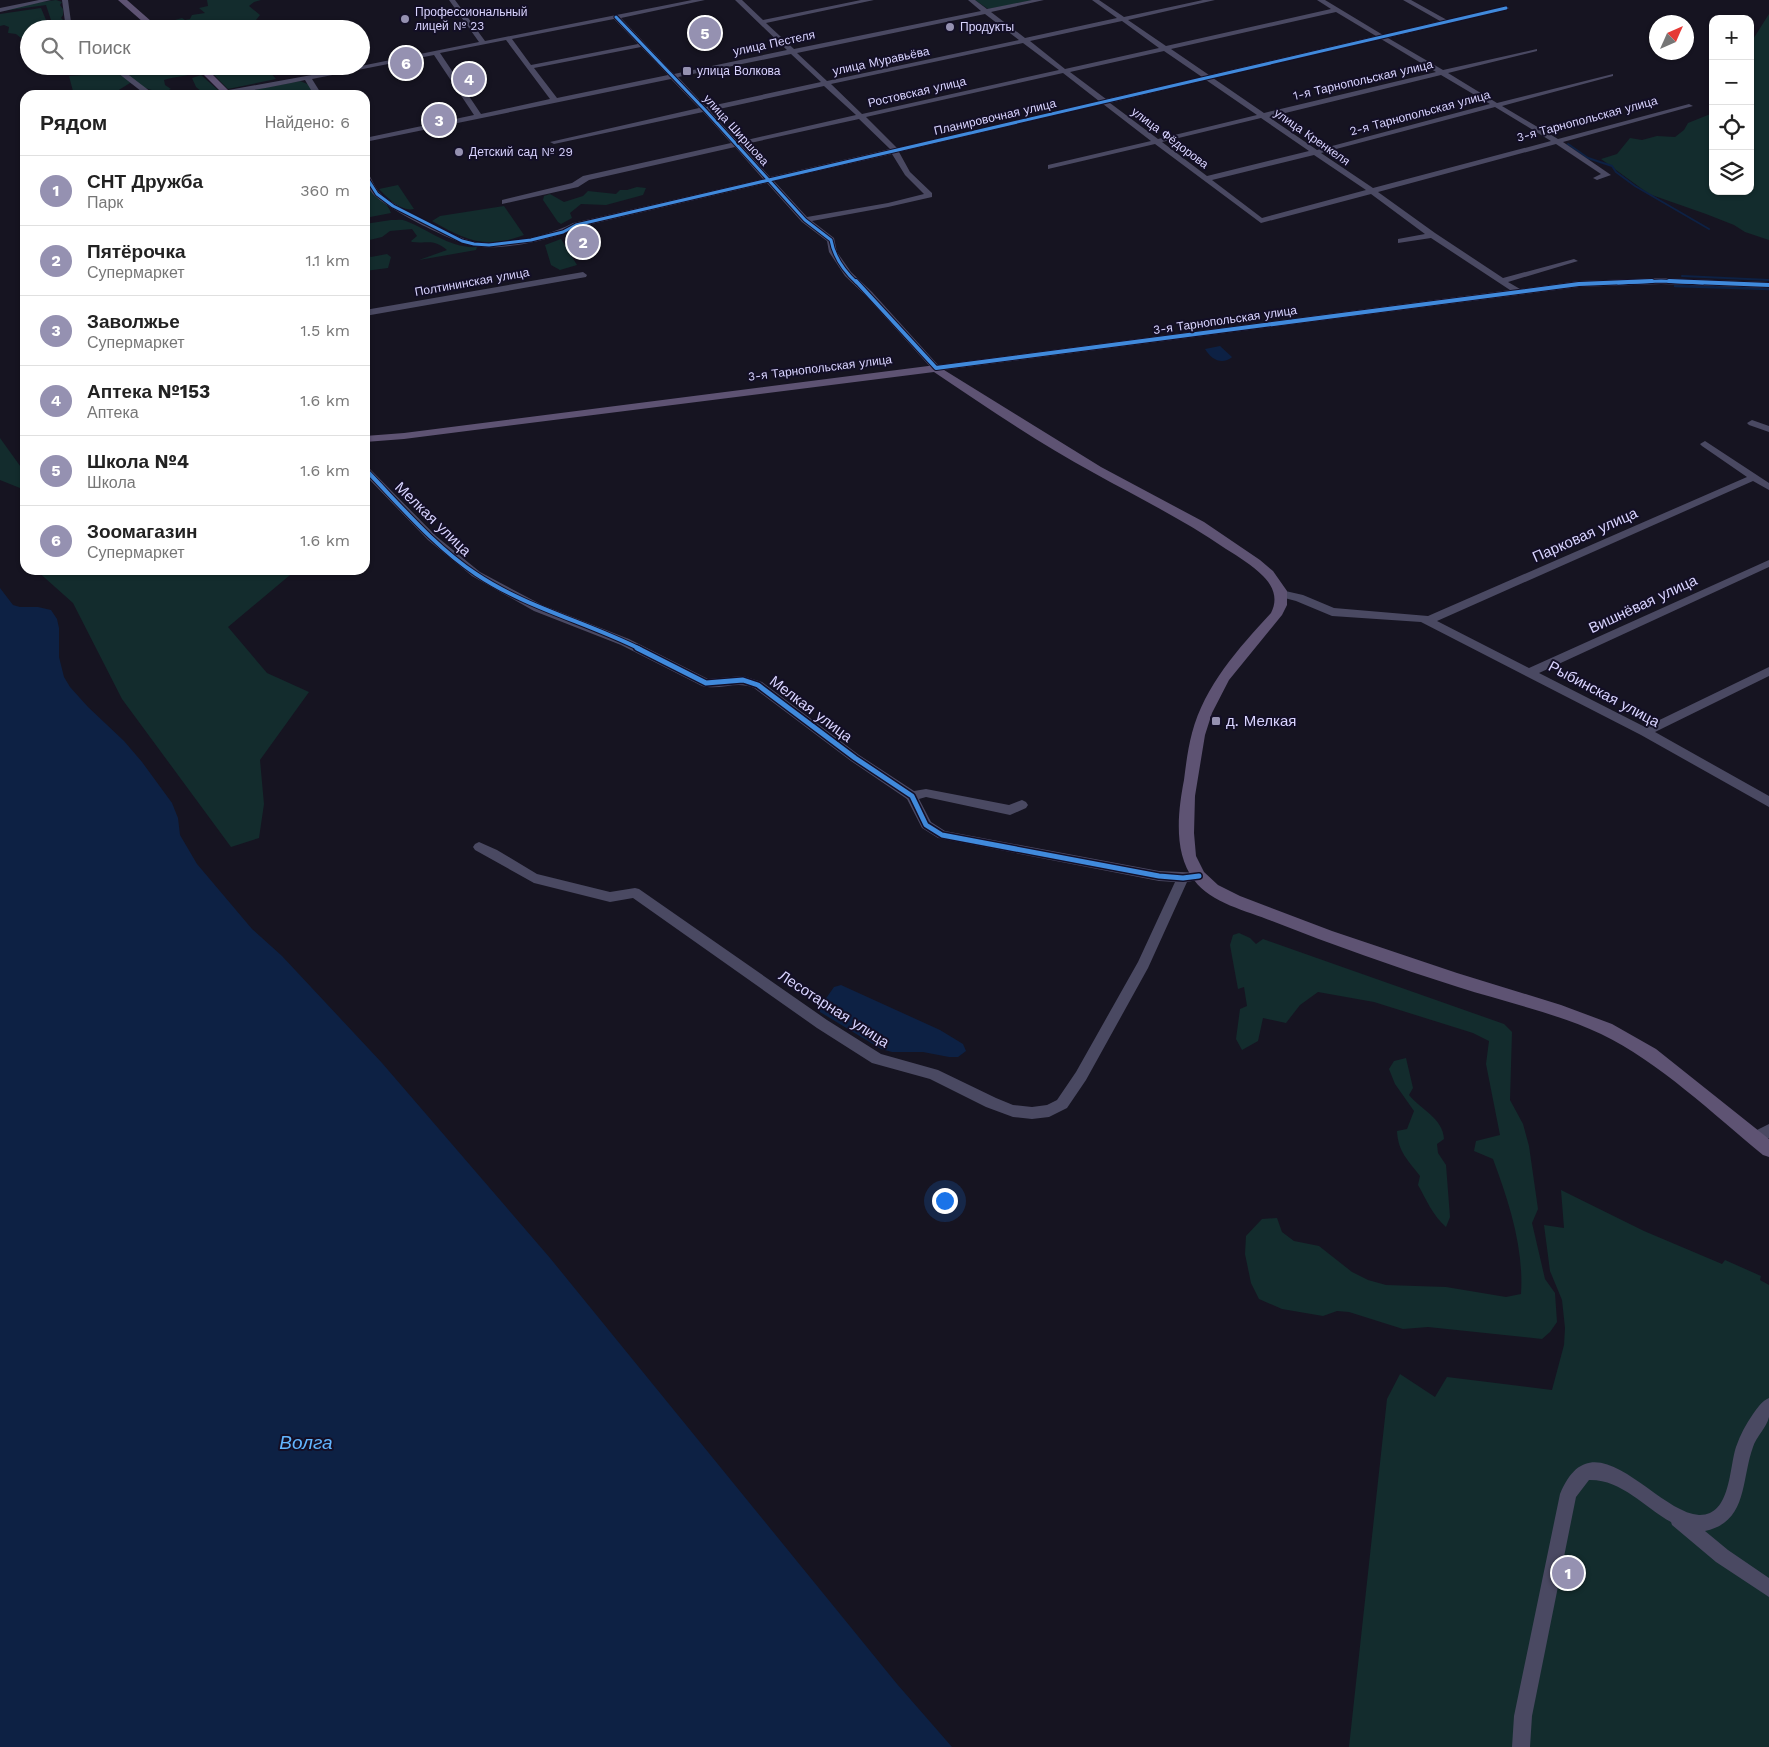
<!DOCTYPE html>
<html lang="ru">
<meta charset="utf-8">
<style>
:root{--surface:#fff;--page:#f2f2f2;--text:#222;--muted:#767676;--line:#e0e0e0;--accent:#9591b1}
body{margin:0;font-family:"Work Sans",sans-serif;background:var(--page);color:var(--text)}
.controls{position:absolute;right:15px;top:15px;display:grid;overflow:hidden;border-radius:10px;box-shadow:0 1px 4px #0004}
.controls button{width:45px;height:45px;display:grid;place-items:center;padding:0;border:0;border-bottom:1px solid var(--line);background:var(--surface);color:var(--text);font:25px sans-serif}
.compass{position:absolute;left:1649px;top:15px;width:45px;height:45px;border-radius:50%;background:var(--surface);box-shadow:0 1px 4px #0004;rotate:45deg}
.you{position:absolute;left:944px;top:1200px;width:18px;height:18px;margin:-12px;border:4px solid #fff;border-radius:50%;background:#1a73e8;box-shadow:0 0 0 8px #1a73e833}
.badge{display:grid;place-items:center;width:32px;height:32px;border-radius:50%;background:var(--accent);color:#fff;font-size:16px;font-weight:700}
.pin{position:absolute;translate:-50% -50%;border:2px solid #fff;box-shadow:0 1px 5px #0006}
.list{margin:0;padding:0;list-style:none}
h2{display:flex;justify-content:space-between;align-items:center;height:65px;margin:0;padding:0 20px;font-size:21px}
h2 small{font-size:16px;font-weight:400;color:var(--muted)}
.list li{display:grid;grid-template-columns:32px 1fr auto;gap:15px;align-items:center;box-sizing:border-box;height:70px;padding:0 20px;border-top:1px solid var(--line)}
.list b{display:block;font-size:19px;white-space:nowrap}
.list p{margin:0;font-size:16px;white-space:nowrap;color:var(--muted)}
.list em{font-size:16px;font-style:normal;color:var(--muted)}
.icon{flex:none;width:28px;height:28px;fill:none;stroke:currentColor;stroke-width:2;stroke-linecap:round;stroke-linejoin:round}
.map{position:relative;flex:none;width:1769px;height:1747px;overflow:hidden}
.search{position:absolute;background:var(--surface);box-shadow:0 1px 4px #0004;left:20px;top:20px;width:350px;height:55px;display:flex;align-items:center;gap:12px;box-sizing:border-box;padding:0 18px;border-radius:28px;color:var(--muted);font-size:19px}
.panel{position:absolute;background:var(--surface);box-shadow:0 1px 4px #0004;left:20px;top:90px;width:350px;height:485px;border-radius:15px}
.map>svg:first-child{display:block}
.green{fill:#132c2d}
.water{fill:#0d2144}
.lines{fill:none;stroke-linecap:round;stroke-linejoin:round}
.stream-far1{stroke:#0d2144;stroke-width:2}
.stream{stroke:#0d2144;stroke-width:2.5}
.minor{fill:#4a4962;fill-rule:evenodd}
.major{fill:#5e5373;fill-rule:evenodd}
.cycleway-far2-casing{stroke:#130f26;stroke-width:5}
.cycleway-far1-casing{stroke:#130f26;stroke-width:6}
.cycleway-casing{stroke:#130f26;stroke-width:8}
.cycleway-far2{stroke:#408adc;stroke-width:3}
.cycleway-far1{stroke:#408adc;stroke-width:4}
.cycleway{stroke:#408adc;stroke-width:5}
.poi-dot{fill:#9591b1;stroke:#130f26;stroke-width:2}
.labels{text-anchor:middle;stroke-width:4;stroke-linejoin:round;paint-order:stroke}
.far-poi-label{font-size:12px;fill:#d9d4ff;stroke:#130f26;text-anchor:start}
.far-street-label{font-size:12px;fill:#d9d4ff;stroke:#130f26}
.street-label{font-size:15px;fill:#d9d4ff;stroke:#130f26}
.poi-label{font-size:15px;fill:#d9d4ff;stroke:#130f26;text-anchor:start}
.near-water-label{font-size:19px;font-style:italic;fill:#62b6ff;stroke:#130f26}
</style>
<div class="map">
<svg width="1769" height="1747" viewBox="0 0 1769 1747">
<rect width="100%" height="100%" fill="#161421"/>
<!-- green -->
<path class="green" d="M 56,0 L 62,2 L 60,5 L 63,9 L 63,15 L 61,18 L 65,22 L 65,29 L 54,29 L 46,5 L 2,11 L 27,4 Z
M 207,0 L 261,0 L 254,2 L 249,6 L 260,15 L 256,20 L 260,24 L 250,23 L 237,29 L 224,22 C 206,31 179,33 161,24 L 182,18 L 185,20 L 190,19 L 192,15 L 205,13 L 199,8 L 208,6 Z
M 975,0 L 1034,0 L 988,9 Z
M 41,8 L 46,20 L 46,29 L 29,29 L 29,42 L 26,42 L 16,34 L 8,33 L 9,27 L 4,25 L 0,26 L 0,14 Z
M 1769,14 L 1769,240 L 1745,232 L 1734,225 L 1706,214 L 1649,194 L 1601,159 L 1617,154 L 1630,138 L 1642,140 L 1657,136 L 1675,137 L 1684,130 L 1688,123 L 1713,113 L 1713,191 L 1750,191 L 1750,44 Z
M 113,66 L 191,66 L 197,71 C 189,77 175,76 164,80 L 165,85 L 171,89 C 159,96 142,86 130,83 L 114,93 L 104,91 L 92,95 L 74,95 L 69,76 L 83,75 Z
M 217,66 L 288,66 L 286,68 L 269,71 L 276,79 L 228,89 L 210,71 Z
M 201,75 L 218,90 L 202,92 L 196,87 L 192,78 Z
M 300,81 L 310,85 L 315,95 L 246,95 L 245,92 L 252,90 Z
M 365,184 C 373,194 388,202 391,213 L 365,218 Z
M 398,185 L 414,209 C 400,212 388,198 379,189 Z
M 637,187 L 646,188 L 643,195 L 606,205 L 581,204 L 570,213 L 572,218 L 561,224 L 558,222 L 543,200 L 544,196 L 550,194 L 564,202 L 583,196 L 588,191 L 616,194 L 620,190 L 627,190 Z
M 504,206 L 524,235 C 484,250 466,240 432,221 L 440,216 Z
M 391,220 C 396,220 402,219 406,221 C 429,230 451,249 477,247 L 476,250 L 419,260 L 447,250 C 433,238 428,244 412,242 L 411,241 L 417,236 L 412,229 L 390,231 L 382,237 L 365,241 L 365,224 Z
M 561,239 L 577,265 L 560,270 L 551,265 L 545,245 Z
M 365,254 L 371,257 L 387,254 L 391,257 L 388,268 L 365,271 Z
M 0,438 L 23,470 L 25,469 L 25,490 L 0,480 Z
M 36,570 L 296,570 L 228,627 L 267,673 L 309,692 L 260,760 L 264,804 L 259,838 L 231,847 L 122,699 L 73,603 Z
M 1239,933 L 1250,938 L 1256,944 L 1263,939 L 1504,1024 L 1512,1032 L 1510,1100 L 1523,1124 L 1529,1146 L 1538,1209 L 1532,1223 L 1545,1279 L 1555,1293 L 1557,1322 L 1550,1332 L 1542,1339 L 1428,1327 L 1403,1329 L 1349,1312 L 1337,1311 L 1323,1316 L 1282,1309 L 1259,1299 L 1251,1283 L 1245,1254 L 1246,1236 L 1262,1219 L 1277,1218 L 1282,1232 L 1294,1241 L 1319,1246 L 1352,1272 L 1368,1280 L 1386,1285 L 1446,1287 L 1506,1297 L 1521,1294 C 1524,1248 1509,1202 1493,1159 L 1474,1151 L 1476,1141 L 1500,1135 L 1486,1064 L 1489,1041 L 1473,1033 L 1374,1002 L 1318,992 L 1300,1005 L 1286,1023 L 1263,1018 L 1258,1041 L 1242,1050 L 1236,1039 L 1240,1009 L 1247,1006 L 1244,987 L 1238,989 L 1230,945 L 1233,935 Z
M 1406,1058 L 1413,1088 L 1409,1095 C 1421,1110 1443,1118 1444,1139 L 1437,1144 L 1438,1153 L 1446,1165 L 1450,1217 L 1446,1227 C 1433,1216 1426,1199 1418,1185 L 1420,1176 C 1408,1160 1398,1152 1397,1131 L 1407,1129 L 1414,1111 L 1395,1084 L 1389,1069 L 1394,1061 Z
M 1561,1190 L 1644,1231 L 1722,1264 L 1725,1260 L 1761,1276 L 1760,1280 L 1769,1285 L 1769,1747 L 1349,1747 L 1387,1399 L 1400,1374 L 1435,1397 L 1447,1377 L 1552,1390 L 1564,1345 L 1565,1328 L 1562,1300 L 1550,1271 L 1544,1225 L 1564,1228 Z"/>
<!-- water -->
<path class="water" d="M 1220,346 L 1232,357 L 1231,358 C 1221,365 1211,359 1205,349 Z
M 0,588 L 13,605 L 20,607 L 38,607 L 51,610 L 57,619 L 59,628 L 59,657 L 64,677 L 70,687 L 88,707 L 124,741 L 142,762 L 172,803 L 178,818 L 180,835 L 197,864 L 252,929 L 282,956 L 382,1063 L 550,1258 L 897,1684 L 952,1747 L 0,1747 Z
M 841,985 L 940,1030 L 963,1044 L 966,1051 L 958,1057 L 949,1057 L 923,1052 L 892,1052 L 881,1049 L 820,1012 L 820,1007 L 834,987 Z"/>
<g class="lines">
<!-- stream-far1 -->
<path class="stream-far1" d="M 1568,144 L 1588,158 L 1612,166 L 1616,172 L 1635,186 L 1709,229
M 1682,276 L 1769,280"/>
<!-- stream -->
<path class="stream" d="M 1675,286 L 1769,289"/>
<!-- minor -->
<path class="minor" d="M 39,0 L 51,0 L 0,12 L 0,8 Z
M 62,0 L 68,0 L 72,29 L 66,29 Z
M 449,0 L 455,0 L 485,41 L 692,0 L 705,0 L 621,18 L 674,74 L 787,50 L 735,0 L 742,0 L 763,20 L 861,0 L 874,0 L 766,23 L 794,49 L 981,11 L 968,0 L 975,0 L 987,9 L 1032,0 L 1044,0 L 991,12 L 1025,38 L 1117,18 L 1092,0 L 1099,0 L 1124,17 L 1203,0 L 1215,0 L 1128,20 L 1166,46 L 1331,9 L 1317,0 L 1325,0 L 1383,35 L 1440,21 L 1403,0 L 1411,0 L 1447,20 L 1506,6 L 1509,8 L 1508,9 L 1388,38 L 1443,70 L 1537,49 L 1537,51 L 1448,73 L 1497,103 L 1613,74 L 1613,76 L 1502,106 L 1558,139 L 1689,104 L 1693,106 L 1563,142 L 1611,175 L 1597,180 L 1593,178 L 1601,174 L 1556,144 L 1378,192 L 1435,233 L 1503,278 L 1574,259 L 1578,261 L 1508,282 L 1520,289 L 1579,281 L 1661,278 L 1769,282 L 1769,288 L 1661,284 L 1579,287 L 936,371 L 933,370 L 866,296 L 845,276 L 829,252 L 827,241 L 802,222 L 767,183 L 579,227 C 554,240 502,251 474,246 C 454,243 390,210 375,196 C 369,190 365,182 365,173 L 368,173 C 372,179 375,188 380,193 C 393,206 459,240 476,242 C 505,245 547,237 573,223 L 763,179 L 735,147 L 589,180 L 578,187 L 502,204 L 502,200 L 572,183 L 583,176 L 731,143 L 703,112 L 554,144 L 550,142 L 699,108 L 671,79 L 365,142 L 365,138 L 474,115 L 434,55 L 312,79 L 322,95 L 314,95 L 305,80 C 271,87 237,95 201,95 L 361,66 L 479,42 ZM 1336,12 L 1376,36 L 1209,75 L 1171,49 ZM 985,14 L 1019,40 L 827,81 L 797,53 ZM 614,19 L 638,44 L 531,65 L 512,39 ZM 1122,21 L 1159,48 L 1065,69 L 1030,41 ZM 1381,39 L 1436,72 L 1264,113 L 1213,78 ZM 506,40 L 550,99 L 481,114 L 440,53 ZM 1023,43 L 1059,70 L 862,114 L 831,84 ZM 641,47 L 668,75 L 557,98 L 534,68 ZM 1164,51 L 1202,77 L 1106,99 L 1070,72 ZM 791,54 L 821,82 L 706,107 L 678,77 ZM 1063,73 L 1099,101 L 897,148 L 866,117 ZM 1441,75 L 1490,104 L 1317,150 L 1269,117 ZM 1206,80 L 1257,115 L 1158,139 L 1110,103 ZM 824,86 L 856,115 L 738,142 L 710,111 ZM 1103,104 L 1151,141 L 1048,165 L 1048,169 L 1155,144 L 1261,223 L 1371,194 L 1425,234 L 1398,239 L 1398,243 L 1431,238 L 1510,290 L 938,365 L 872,292 L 851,272 L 837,252 L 834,238 L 812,221 L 888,207 L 932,197 L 932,193 L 910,172 L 899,152 ZM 1495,107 L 1551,141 L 1373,188 L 1321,153 ZM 1261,118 L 1309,151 L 1207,176 L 1162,142 ZM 859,119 L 890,149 L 770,177 L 741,145 ZM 892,154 L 905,175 L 924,194 L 888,203 L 807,217 L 774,181 ZM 1314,155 L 1366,190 L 1262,218 L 1212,180 Z
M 109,66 L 117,66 L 155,95 L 146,95 Z
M 583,272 L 587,275 L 586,277 L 365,316 L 365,310 Z
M 1752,420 L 1769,426 L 1769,432 L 1749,425 L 1747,423 Z
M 1705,441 L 1769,483 L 1769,490 L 1753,481 L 1437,621 L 1529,668 L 1769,560 L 1769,567 L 1539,673 L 1645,727 L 1769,667 L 1769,676 L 1655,732 L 1769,796 L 1769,807 L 1641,735 L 1421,622 L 1332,616 L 1296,601 L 1277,596 L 1276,594 L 1281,590 L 1303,595 L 1334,608 L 1428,616 L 1747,477 L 1702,446 L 1700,444 Z
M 365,466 L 368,467 L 436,536 L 480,572 L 542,605 L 629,639 L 708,679 L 743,676 L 762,682 L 859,755 L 914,791 L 926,789 L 1009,805 L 1022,800 L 1026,802 L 1028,805 L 1026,808 L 1010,815 L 926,797 L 919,799 L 931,822 L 945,831 L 1159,871 L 1203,873 L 1205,876 L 1203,879 L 1187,882 L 1148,968 L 1086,1080 L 1067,1108 L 1049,1117 L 1032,1119 L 1013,1117 L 986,1107 L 930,1079 L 872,1063 L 817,1028 L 633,898 L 610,902 L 534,883 L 475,850 L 473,847 L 475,844 L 479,842 L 497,850 L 537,874 L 610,892 L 635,888 L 639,889 L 827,1020 L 881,1054 L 938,1070 L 996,1098 L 1013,1105 L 1032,1107 L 1047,1105 L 1057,1100 L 1076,1072 L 1138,962 L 1175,882 L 1159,881 L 938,838 L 922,828 L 907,799 L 851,761 L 754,688 C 736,680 720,691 702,686 L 621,645 L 534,611 L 472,576 L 428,540 L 365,475 Z
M 1769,1124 L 1769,1138 L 1756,1144 L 1751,1143 L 1749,1138 L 1751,1133 Z
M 1769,1398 C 1769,1404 1769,1411 1769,1417 C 1767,1427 1756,1437 1753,1447 C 1741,1480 1748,1522 1705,1531 L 1728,1550 L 1769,1578 L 1769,1597 L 1716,1562 L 1672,1525 L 1671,1522 C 1644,1507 1621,1479 1589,1480 L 1576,1497 L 1532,1716 L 1530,1747 L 1512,1747 L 1514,1716 L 1560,1494 C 1593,1413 1655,1512 1699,1515 C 1731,1516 1729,1468 1736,1447 C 1740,1435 1746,1424 1753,1414 C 1758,1407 1762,1401 1769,1398 Z"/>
<!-- major -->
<path class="major" d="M 118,0 L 127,0 L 160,29 L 151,29 Z
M 195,66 L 204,66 L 233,95 L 224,95 Z
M 936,365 L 1101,467 L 1204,522 L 1260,560 L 1273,571 L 1287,591 L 1287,605 L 1282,615 L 1229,680 L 1212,713 L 1205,735 L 1195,796 L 1194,833 L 1196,856 L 1204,872 L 1218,885 L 1240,896 L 1332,931 L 1457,973 L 1561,1005 L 1612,1024 L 1656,1049 L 1769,1139 L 1769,1157 L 1763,1155 C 1713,1114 1659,1062 1601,1034 C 1556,1013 1505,1002 1458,987 C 1395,967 1333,945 1272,921 C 1247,911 1211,903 1194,880 C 1173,853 1178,811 1184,780 C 1186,764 1188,748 1192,733 C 1205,685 1238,649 1271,613 C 1278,599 1274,587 1263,576 C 1252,565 1239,557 1226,549 C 1184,520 1139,498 1094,473 C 1039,443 986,407 934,372 L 404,439 L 365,442 L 365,436 L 404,433 Z"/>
<defs>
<path id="cycleway-far2" d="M 616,17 L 705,110 L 805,220 L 831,240 C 834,257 844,271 857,283
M 365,175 L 377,194 L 393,206 L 462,241 L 474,244 L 489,245 L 531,240 L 563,232 L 576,225 L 1506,8
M 1618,283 L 1661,281 L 1703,283"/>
<path id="cycleway-far1" d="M 856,281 L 936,368 L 1579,284 L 1652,281
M 1669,281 L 1769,285
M 365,469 C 400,505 434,546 476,574 C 527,608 586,622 640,649"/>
<path id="cycleway" d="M 637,648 L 706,683 L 743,680 L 758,685 L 855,758 L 912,796 L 926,825 L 942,835 L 1159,876 L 1183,878 L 1199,876"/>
</defs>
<!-- cycleway-far2 casing -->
<use href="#cycleway-far2" class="cycleway-far2-casing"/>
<!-- cycleway-far1 casing -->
<use href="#cycleway-far1" class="cycleway-far1-casing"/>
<!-- cycleway casing -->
<use href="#cycleway" class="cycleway-casing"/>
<!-- cycleway-far2 -->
<use href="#cycleway-far2" class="cycleway-far2"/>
<!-- cycleway-far1 -->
<use href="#cycleway-far1" class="cycleway-far1"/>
<!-- cycleway -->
<use href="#cycleway" class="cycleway"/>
</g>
<!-- markers -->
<g class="poi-dot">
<circle cx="405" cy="19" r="5"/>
<circle cx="950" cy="27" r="5"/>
<rect x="682" y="66" width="10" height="10" rx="2.5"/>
<circle cx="459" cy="152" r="5"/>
<rect x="1211" y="716" width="10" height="10" rx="2.5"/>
</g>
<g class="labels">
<!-- far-poi labels -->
<g class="far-poi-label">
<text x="415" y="16">Профессиональный<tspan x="415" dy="14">лицей № 23</tspan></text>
<text x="960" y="31">Продукты</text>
<text x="697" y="75">улица Волкова</text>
<text x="469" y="156">Детский сад № 29</text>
</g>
<!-- far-street labels -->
<g class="far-street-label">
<text transform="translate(774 43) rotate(-12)" y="4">улица Пестеля</text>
<text transform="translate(881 61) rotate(-12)" y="4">улица Муравьёва</text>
<text transform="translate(1363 80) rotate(-13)" y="4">1-я Тарнопольская улица</text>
<text transform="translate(917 92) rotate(-13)" y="4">Ростовская улица</text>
<text transform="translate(1420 113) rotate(-15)" y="4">2-я Тарнопольская улица</text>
<text transform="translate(995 117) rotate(-13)" y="4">Планировочная улица</text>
<text transform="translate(1587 119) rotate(-15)" y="4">3-я Тарнопольская улица</text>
<text transform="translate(736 130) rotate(48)" y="4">улица Ширшова</text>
<text transform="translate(1312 137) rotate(35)" y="4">улица Кренкеля</text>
<text transform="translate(1170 138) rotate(37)" y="4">улица Фёдорова</text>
<text transform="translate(472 282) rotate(-10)" y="4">Полтининская улица</text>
<text transform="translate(1225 320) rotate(-8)" y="4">3-я Тарнопольская улица</text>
<text transform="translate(820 368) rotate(-7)" y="4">3-я Тарнопольская улица</text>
</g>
<!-- street labels -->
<g class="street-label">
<text transform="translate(433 519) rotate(44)" y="5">Мелкая улица</text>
<text transform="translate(1585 535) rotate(-24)" y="5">Парковая улица</text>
<text transform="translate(1643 604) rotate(-25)" y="5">Вишнёвая улица</text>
<text transform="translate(1604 694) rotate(28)" y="5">Рыбинская улица</text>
<text transform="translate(811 709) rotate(37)" y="5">Мелкая улица</text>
<text transform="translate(834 1009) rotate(33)" y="5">Лесотарная улица</text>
</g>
<!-- poi labels -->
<g class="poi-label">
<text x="1226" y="726">д. Мелкая</text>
</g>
<!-- near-water labels -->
<g class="near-water-label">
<text x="306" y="1449">Волга</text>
</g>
</g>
</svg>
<div class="controls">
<button>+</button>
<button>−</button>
<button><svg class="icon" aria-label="locate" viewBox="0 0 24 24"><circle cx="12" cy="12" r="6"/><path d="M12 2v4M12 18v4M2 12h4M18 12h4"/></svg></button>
<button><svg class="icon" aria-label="layers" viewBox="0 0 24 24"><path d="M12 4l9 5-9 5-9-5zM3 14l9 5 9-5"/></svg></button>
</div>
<svg class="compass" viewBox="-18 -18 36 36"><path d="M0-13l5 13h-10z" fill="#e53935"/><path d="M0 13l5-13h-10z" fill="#767676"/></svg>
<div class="you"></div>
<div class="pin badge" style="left:1568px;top:1573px">1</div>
<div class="pin badge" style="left:583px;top:242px">2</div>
<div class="pin badge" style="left:439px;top:120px">3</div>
<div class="pin badge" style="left:469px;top:79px">4</div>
<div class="pin badge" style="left:705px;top:33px">5</div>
<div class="pin badge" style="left:406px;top:63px">6</div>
<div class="search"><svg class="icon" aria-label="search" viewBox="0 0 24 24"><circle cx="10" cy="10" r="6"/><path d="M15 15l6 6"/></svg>Поиск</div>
<section class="panel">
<h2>Рядом<small>Найдено: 6</small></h2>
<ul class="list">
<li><span class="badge">1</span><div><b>СНТ Дружба</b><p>Парк</p></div><em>360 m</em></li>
<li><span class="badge">2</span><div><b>Пятёрочка</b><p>Супермаркет</p></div><em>1.1 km</em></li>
<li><span class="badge">3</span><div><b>Заволжье</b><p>Супермаркет</p></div><em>1.5 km</em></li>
<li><span class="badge">4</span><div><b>Аптека №153</b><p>Аптека</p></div><em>1.6 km</em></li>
<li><span class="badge">5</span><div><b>Школа №4</b><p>Школа</p></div><em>1.6 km</em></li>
<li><span class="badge">6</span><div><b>Зоомагазин</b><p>Супермаркет</p></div><em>1.6 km</em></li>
</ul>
</section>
</div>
